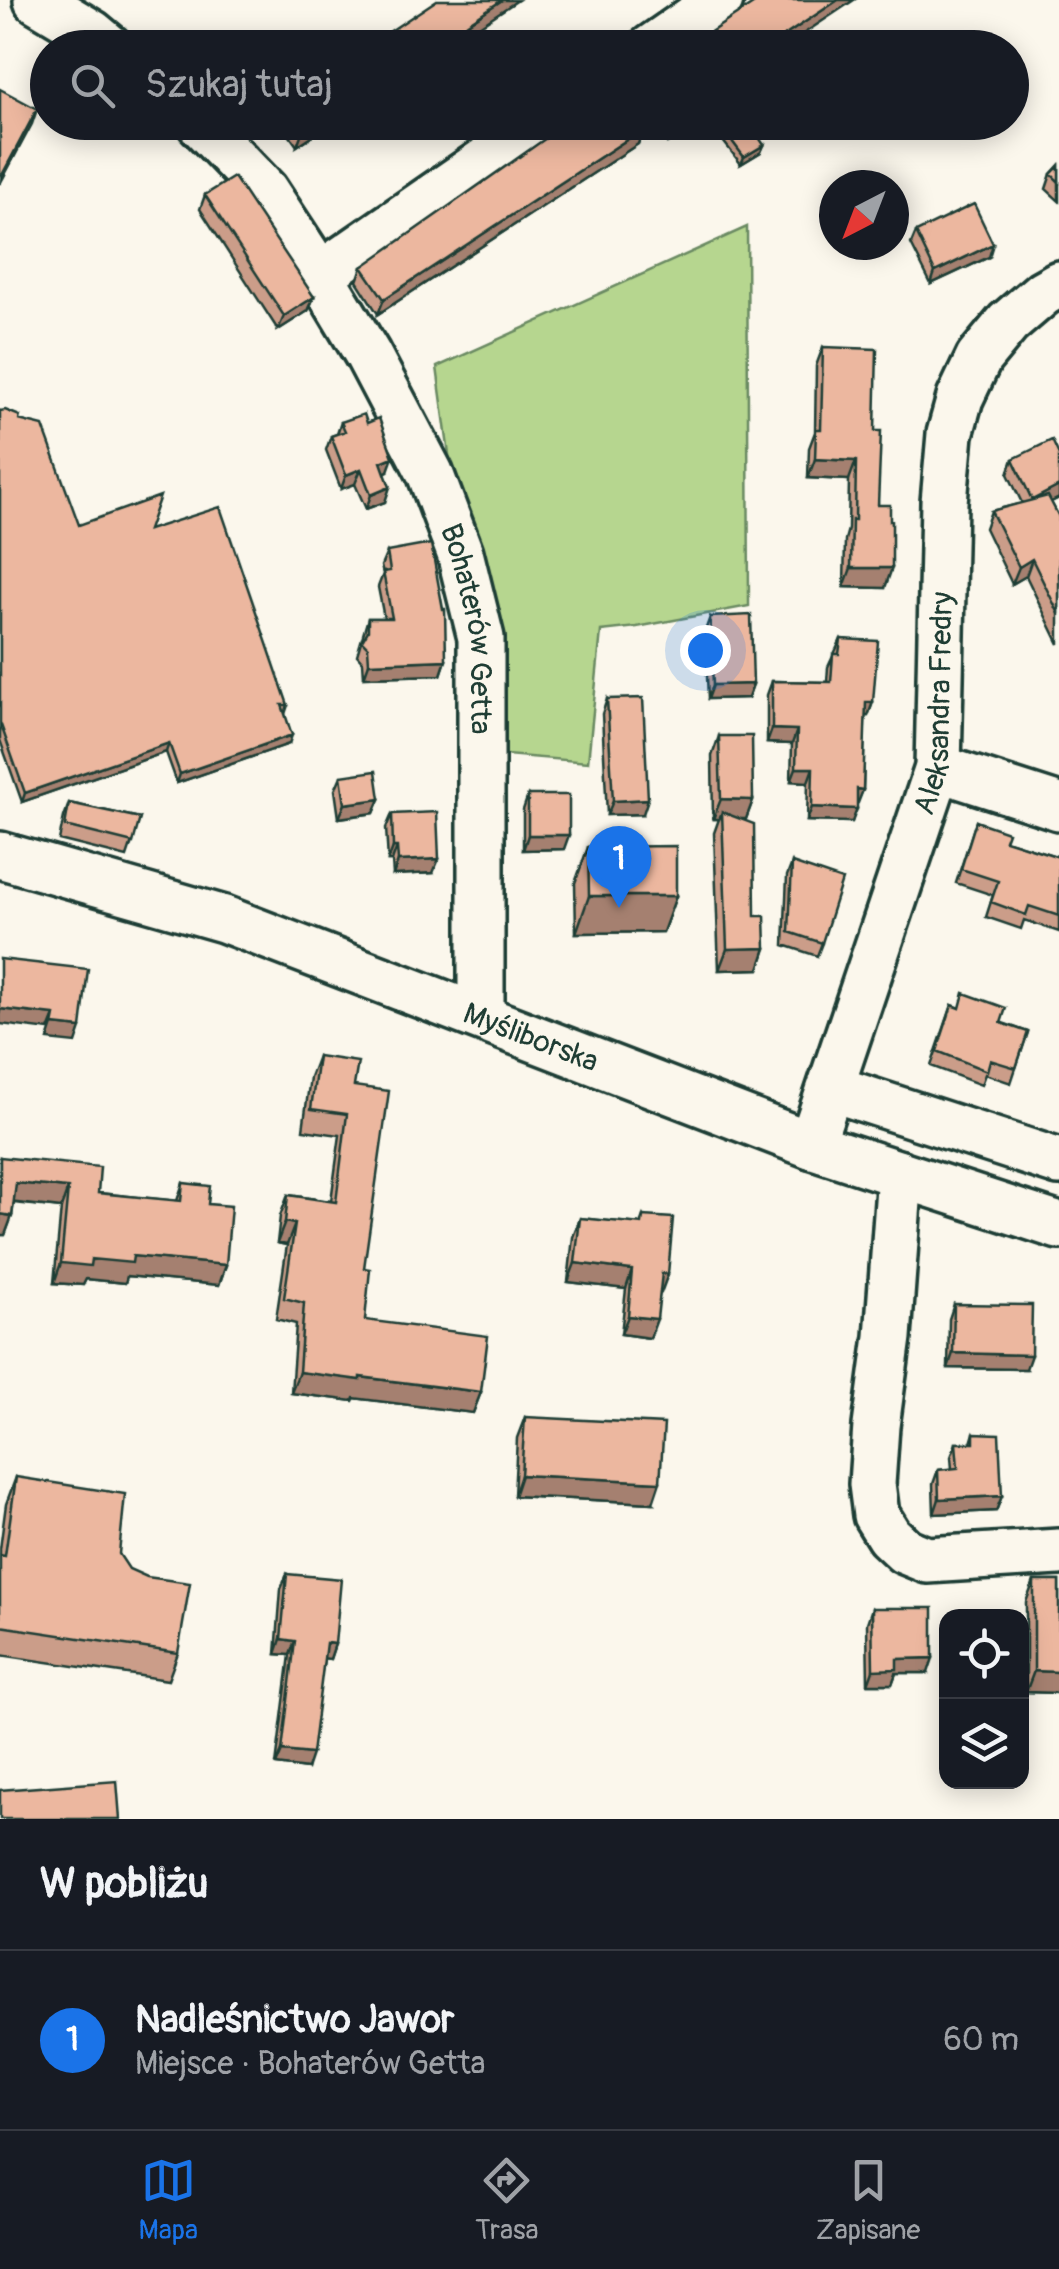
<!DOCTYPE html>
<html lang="pl">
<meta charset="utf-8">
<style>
:root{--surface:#171b24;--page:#242831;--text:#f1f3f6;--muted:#9ea1a6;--line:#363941;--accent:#1a73e8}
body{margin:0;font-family:Pangolin,sans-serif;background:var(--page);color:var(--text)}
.controls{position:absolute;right:30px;bottom:30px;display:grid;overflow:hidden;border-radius:20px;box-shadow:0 5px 25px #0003}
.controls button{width:90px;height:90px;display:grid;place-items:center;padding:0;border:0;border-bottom:2px solid var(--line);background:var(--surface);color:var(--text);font:50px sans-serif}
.compass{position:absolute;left:819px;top:170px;width:90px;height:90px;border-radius:50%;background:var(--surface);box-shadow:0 5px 25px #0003;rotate:222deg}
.you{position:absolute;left:705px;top:650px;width:35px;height:35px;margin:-25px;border:8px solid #fff;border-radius:50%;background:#1a73e8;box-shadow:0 0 0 15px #1a73e833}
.badge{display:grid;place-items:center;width:65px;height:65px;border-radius:50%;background:var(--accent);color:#fff;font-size:32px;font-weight:700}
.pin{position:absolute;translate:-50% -82px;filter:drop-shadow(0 2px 5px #0008)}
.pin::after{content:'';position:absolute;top:52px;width:35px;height:30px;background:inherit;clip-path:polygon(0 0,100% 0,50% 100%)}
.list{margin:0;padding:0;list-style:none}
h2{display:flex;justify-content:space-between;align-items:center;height:130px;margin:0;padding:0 40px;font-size:42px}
h2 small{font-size:32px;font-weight:400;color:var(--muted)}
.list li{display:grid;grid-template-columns:65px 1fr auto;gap:30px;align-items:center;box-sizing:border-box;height:180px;padding:0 40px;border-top:2px solid var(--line)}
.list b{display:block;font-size:38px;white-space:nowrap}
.list p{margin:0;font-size:32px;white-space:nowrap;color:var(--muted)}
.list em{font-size:32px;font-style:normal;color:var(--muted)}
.icon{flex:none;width:55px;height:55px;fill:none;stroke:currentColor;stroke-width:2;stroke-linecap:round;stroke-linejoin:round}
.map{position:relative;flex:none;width:1059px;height:1819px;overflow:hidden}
.search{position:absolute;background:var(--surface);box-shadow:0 5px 25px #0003;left:30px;right:30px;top:30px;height:110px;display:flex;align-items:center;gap:25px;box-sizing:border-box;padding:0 35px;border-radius:55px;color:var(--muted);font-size:38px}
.sheet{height:310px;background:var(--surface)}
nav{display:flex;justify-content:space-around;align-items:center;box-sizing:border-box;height:140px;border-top:2px solid var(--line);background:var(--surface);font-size:28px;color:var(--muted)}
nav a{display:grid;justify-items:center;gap:5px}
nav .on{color:var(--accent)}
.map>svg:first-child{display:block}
.green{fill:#b6d68f;stroke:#6a8a62;stroke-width:2.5}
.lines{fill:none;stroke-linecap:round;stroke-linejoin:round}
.minor-casing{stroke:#1f3d34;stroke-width:52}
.minor{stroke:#fbf7ec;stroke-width:45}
.wall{fill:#cb9d89;stroke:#1f3d34;stroke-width:2.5}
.shaded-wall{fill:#a5806f;stroke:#1f3d34;stroke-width:2.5}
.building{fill:#ecb79f;stroke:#1f3d34;stroke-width:2.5}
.labels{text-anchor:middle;stroke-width:8;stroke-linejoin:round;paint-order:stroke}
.street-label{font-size:30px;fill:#1f3d34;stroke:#fbf7ec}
</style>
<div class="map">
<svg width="1059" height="1819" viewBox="0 0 1059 1819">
<rect width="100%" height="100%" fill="#fbf7ec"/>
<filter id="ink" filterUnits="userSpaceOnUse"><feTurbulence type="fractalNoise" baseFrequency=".01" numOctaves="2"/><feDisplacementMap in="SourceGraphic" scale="20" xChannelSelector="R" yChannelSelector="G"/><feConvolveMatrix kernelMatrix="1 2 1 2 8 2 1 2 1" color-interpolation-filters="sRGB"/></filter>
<g filter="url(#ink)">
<!-- green -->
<path class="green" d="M 747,227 L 749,606 L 637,627 L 601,631 L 588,762 L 481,753 L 480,681 L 437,367 Z"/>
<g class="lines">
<defs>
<g id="minor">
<path d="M 37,0 L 92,33 L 110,48"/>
<path d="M 651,48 L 720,0"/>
<path id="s1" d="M 199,122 L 265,191 L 320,275 L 368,355 L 430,473 L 460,553 L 481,638 L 481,1017"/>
<path d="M 320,275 L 541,122"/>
<path d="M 938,768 L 1059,807"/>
<path id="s2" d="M 0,855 L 224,919 L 811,1145 L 1059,1226"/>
<path d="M 831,1088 L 1059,1162"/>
<path id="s3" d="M 811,1145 L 938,768 L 944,502 L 950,434 L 960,398 L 979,358 L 1008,323 L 1043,293 L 1059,284"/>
<path d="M 900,1174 L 888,1337 L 876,1426 L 872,1484 L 876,1515 L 889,1536 L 905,1551 L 927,1560 L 1059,1552"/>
</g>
</defs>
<!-- minor casing -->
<use href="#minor" class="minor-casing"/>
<!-- minor -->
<use href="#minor" class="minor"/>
</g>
<!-- wall -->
<path class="wall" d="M 280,122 L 333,122 L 297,146 Z
M 654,122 L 694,122 L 667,143 Z
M 643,129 L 638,144 L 378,314 L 357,281 L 362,267 Z
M 726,133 L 764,145 L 761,152 L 741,164 L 723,141 Z
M 1059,165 L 1059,201 L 1046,189 L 1051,174 Z
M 205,195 L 314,297 L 308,311 L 278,330 L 200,209 Z
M 916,232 L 989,257 L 931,284 L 911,244 Z
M 823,347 L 875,431 L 878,505 L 885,588 L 844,587 L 845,540 L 848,529 L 849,480 L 808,478 L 809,448 L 815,432 L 816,366 Z
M 0,411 L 19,420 L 79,525 L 148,530 L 288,705 L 285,714 L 289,744 L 177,783 L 166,752 L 22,802 L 0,740 Z
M 341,422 L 367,423 L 388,471 L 385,472 L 385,502 L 366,509 L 355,484 L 341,489 L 326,450 L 331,436 L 337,434 Z
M 1059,455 L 1059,498 L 1051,502 L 1059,517 L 1059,644 L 1026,576 L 1012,584 L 985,528 L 991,511 L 1022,503 L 1008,474 L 1013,459 Z
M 387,552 L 446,660 L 441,675 L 364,677 L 363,662 L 357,655 L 368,618 L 384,618 L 378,587 L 383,574 L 381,566 Z
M 710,617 L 753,684 L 748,698 L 708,699 L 705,631 Z
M 841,639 L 873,702 L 868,716 L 865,716 L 863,790 L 857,803 L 852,822 L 807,821 L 808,782 L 791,781 L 792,744 L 767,743 L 767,695 L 772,681 L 827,682 L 828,667 Z
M 607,699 L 643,814 L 607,815 L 602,714 Z
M 719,736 L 753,800 L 746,819 L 742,819 L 755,916 L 766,948 L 759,969 L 719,970 L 714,833 L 719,819 L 713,819 L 712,756 Z
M 341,776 L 380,799 L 374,813 L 339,818 L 335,790 Z
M 528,795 L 564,849 L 523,850 L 523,810 Z
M 69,803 L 140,818 L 127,857 L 59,840 L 64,817 Z
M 392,814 L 433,873 L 393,875 L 392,861 L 388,861 L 386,828 Z
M 976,821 L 1005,840 L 1059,857 L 1059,932 L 1024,920 L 1021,929 L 986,917 L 993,895 L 956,883 Z
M 588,847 L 676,896 L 663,932 L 576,933 L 575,883 Z
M 792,863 L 822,943 L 817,956 L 784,945 L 787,876 Z
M 952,1005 L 1028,1032 L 1011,1083 L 985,1074 L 981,1085 L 931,1066 Z
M 318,1056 L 354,1086 L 364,1268 L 365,1320 L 481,1392 L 473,1413 L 354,1398 L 353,1401 L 291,1393 L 296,1324 L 276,1319 L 287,1245 L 277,1243 L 280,1216 L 288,1195 L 331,1201 L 340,1135 L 303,1130 L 310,1077 Z
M 0,1157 L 98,1193 L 177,1201 L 183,1183 L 208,1204 L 226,1265 L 219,1285 L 127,1276 L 125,1283 L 86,1279 L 83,1285 L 54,1283 L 61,1208 L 14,1203 L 12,1216 L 5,1235 L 0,1235 Z
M 643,1216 L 668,1274 L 660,1292 L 650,1338 L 621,1334 L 626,1289 L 568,1282 L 573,1237 L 580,1218 L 640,1224 Z
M 954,1304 L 1026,1369 L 948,1368 L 949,1319 Z
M 525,1417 L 653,1503 L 514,1496 L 517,1438 Z
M 974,1433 L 1002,1496 L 996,1511 L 934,1514 L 933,1484 L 938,1470 L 952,1469 L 951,1457 L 956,1443 L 971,1443 Z
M 16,1477 L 119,1554 L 178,1653 L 168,1680 L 0,1655 L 0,1549 L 6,1504 Z
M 287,1574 L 335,1644 L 330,1659 L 324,1658 L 307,1769 L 276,1765 L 290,1655 L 276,1654 L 281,1589 Z
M 1034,1581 L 1059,1581 L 1059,1693 L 1026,1692 L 1026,1602 Z
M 872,1608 L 928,1673 L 896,1673 L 892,1684 L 868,1684 L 867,1623 Z"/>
<!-- shaded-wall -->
<path class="shaded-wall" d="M 502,0 L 518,0 L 446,48 L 430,48 Z
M 838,0 L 854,0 L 782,48 L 766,48 Z
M 37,109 L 32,124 L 0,184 L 2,175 Z
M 316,122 L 333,122 L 297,146 L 302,132 Z
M 687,122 L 694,122 L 667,143 L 670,136 Z
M 643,129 L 638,144 L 378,314 L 384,299 Z
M 764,145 L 761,152 L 741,164 L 744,157 Z
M 993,244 L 989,257 L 931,284 L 935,272 Z
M 314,297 L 308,311 L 278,330 L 284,316 Z
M 393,457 L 388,471 L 376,476 L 381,462 Z
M 815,459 L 856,461 L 849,480 L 808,478 Z
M 361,469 L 355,484 L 341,489 L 346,475 Z
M 1059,486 L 1059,498 L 1027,514 L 1032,500 Z
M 390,487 L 385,502 L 366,509 L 371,495 Z
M 1032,559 L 1026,576 L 1012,584 L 1019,567 Z
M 851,568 L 892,568 L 885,588 L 844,587 Z
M 446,660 L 441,675 L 364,677 L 369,663 Z
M 753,684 L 748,698 L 708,699 L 713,685 Z
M 866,702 L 873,702 L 868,716 L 861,716 Z
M 772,729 L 797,730 L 792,744 L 767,743 Z
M 292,735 L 289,744 L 177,783 L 180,774 Z
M 169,743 L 166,752 L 22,802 L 25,793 Z
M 796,768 L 813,768 L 808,782 L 791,781 Z
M 857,789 L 863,790 L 858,803 L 852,803 Z
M 380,799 L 374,813 L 339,818 L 345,804 Z
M 648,799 L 643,814 L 607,815 L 613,801 Z
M 721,799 L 753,800 L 746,819 L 722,819 L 722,812 L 719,819 L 713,819 Z
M 812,807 L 857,809 L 852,822 L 807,821 Z
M 528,835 L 569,835 L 564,849 L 523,850 Z
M 393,847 L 397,847 L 392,861 L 388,861 Z
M 439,859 L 433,873 L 393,875 L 398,861 Z
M 589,896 L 676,896 L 663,932 L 576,933 Z
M 766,948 L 759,969 L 719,970 L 727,949 Z
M 0,1009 L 55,1015 L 49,1030 L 0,1024 Z
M 53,1025 L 81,1028 L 76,1043 L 48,1040 Z
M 16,1183 L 68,1188 L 61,1208 L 9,1202 Z
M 0,1214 L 12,1216 L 5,1235 L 0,1235 Z
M 285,1222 L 295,1224 L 287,1245 L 277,1243 Z
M 133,1256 L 226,1265 L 219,1285 L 127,1276 L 125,1283 L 86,1279 L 83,1285 L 54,1283 L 61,1263 Z
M 575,1263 L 632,1270 L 626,1289 L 568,1282 Z
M 662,1273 L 668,1274 L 661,1293 L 655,1292 Z
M 628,1316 L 657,1319 L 650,1338 L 621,1334 Z
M 953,1353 L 1031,1355 L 1026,1369 L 948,1368 Z
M 299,1372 L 360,1377 L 481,1392 L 473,1413 L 354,1398 L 353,1401 L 291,1393 Z
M 521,1475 L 660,1482 L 653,1503 L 514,1496 Z
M 1002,1496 L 996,1511 L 934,1514 L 939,1499 Z
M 281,1639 L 295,1641 L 290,1655 L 276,1654 Z
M 326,1643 L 335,1644 L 330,1659 L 321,1658 Z
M 933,1658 L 928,1673 L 896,1673 L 892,1684 L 868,1684 L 873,1670 L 897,1659 Z
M 1034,1671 L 1059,1672 L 1059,1693 L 1026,1692 Z
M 282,1751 L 312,1754 L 307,1769 L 276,1765 Z"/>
<!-- building -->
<path class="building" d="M 437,0 L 502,0 L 430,48 L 365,48 Z
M 759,0 L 838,0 L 766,48 L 697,48 L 694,43 Z
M 0,89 L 37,109 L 2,175 L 0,174 Z
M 295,122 L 316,122 L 302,132 Z
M 569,122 L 639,122 L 643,129 L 384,299 L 362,267 Z
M 661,122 L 687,122 L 670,136 Z
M 744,122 L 749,122 L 764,145 L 744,157 L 726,133 Z
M 1059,166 L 1059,182 L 1051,174 Z
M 234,177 L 314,297 L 284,316 L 205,195 Z
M 974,204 L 993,244 L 935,272 L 916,232 Z
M 823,347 L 877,349 L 875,431 L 881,431 L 878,505 L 890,505 L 890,521 L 892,521 L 892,568 L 851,568 L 852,520 L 855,520 L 856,461 L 815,459 L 816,429 L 821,429 Z
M 5,410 L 20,416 L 19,420 L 43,426 L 79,525 L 160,496 L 148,530 L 220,507 L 288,705 L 282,705 L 292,735 L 180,774 L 169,743 L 25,793 L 1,725 L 0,726 L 0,411 Z
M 364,414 L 367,423 L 379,418 L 393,457 L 381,462 L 390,487 L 371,495 L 361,469 L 346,475 L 331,436 L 345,431 L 341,422 Z
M 1052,440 L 1059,455 L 1059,486 L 1032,500 L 1013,459 Z
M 1048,496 L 1059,517 L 1059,614 L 1032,559 L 1019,567 L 991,511 Z
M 431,544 L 443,609 L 445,609 L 446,660 L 369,663 L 368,647 L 362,641 L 368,631 L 368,618 L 392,618 L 383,572 L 390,571 L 387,552 Z
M 751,615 L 753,684 L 713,685 L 710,617 Z
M 841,639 L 878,641 L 873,702 L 866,702 L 863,790 L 857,789 L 857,809 L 812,807 L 813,768 L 796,768 L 797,730 L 772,729 L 772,681 L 831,682 L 833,654 L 839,654 Z
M 643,698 L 648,799 L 613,801 L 607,699 Z
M 719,736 L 752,736 L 753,800 L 721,799 Z
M 376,771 L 380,799 L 345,804 L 341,776 Z
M 528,795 L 569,795 L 569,835 L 528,835 Z
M 69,803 L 140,818 L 133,843 L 65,826 Z
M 437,812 L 439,859 L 398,861 L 397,847 L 393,847 L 392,814 Z
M 722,812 L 754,824 L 755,916 L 765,916 L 766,948 L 727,949 Z
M 976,821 L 1008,832 L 1005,840 L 1059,857 L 1059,916 L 1029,906 L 1026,915 L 991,902 L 998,881 L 961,869 Z
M 676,846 L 676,896 L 589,896 L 588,847 Z
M 792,863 L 842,880 L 822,943 L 789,932 Z
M 0,959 L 88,969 L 81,1028 L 53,1025 L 55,1015 L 0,1009 Z
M 964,993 L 1006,1008 L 1001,1023 L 1028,1032 L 1016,1068 L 990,1060 L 987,1071 L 937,1051 L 952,1005 L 960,1008 Z
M 318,1056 L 358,1062 L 354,1086 L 389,1091 L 364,1268 L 370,1269 L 365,1320 L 488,1336 L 481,1392 L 360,1377 L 360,1380 L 299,1372 L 304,1303 L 284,1298 L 295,1224 L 285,1222 L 288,1195 L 336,1202 L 347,1114 L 311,1109 Z
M 0,1157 L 100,1167 L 98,1193 L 181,1201 L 183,1183 L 210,1186 L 208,1204 L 231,1206 L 226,1265 L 133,1256 L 132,1263 L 91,1259 L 90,1266 L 61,1263 L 68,1188 L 16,1183 L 12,1216 L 0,1214 Z
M 643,1216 L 673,1218 L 668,1274 L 662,1273 L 657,1319 L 628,1316 L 632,1270 L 575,1263 L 580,1218 L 642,1224 Z
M 954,1304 L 1032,1305 L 1031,1355 L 953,1353 Z
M 525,1417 L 664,1424 L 660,1482 L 521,1475 Z
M 974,1433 L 999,1434 L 1002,1496 L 939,1499 L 938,1470 L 958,1468 L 956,1443 L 974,1443 Z
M 16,1477 L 125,1494 L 119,1554 L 129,1569 L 147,1577 L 190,1583 L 178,1653 L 0,1626 L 0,1555 L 5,1556 Z
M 287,1574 L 341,1579 L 335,1644 L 326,1643 L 312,1754 L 282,1751 L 295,1641 L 281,1639 Z
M 1034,1581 L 1059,1581 L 1059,1672 L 1034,1671 Z
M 872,1608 L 933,1608 L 933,1658 L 897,1659 L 897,1669 L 873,1670 Z
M 117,1781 L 120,1819 L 0,1819 L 0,1790 Z"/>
</g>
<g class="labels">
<!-- street labels -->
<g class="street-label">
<text dy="10" stroke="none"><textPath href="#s1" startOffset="585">Bohaterów Getta</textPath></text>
<text dy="10" stroke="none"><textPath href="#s3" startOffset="462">Aleksandra Fredry</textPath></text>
<text dy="10" stroke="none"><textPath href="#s2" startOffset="562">Myśliborska</textPath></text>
</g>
</g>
</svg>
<div class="controls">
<button><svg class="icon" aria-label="locate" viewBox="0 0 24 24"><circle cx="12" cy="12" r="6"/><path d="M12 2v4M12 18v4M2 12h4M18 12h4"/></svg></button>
<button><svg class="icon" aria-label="layers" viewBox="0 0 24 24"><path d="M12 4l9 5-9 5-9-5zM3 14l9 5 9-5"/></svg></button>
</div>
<svg class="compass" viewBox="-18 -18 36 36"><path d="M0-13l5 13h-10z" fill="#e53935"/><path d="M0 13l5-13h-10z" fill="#9ea1a6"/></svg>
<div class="you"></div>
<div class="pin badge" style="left:619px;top:908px">1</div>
<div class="search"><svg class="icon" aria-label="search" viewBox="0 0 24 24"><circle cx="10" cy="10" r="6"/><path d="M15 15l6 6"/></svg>Szukaj tutaj</div>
</div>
<section class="sheet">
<h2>W pobliżu<small></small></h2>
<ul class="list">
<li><span class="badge">1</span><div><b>Nadleśnictwo Jawor</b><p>Miejsce · Bohaterów Getta</p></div><em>60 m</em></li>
</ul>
</section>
<nav>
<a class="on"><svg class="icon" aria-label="map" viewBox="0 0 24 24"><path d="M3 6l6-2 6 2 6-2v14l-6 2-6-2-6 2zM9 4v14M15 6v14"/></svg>Mapa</a>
<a><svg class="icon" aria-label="directions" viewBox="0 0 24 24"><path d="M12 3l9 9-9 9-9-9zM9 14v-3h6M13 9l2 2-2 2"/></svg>Trasa</a>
<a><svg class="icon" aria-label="saved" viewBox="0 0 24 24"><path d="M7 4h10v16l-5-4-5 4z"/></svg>Zapisane</a>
</nav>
